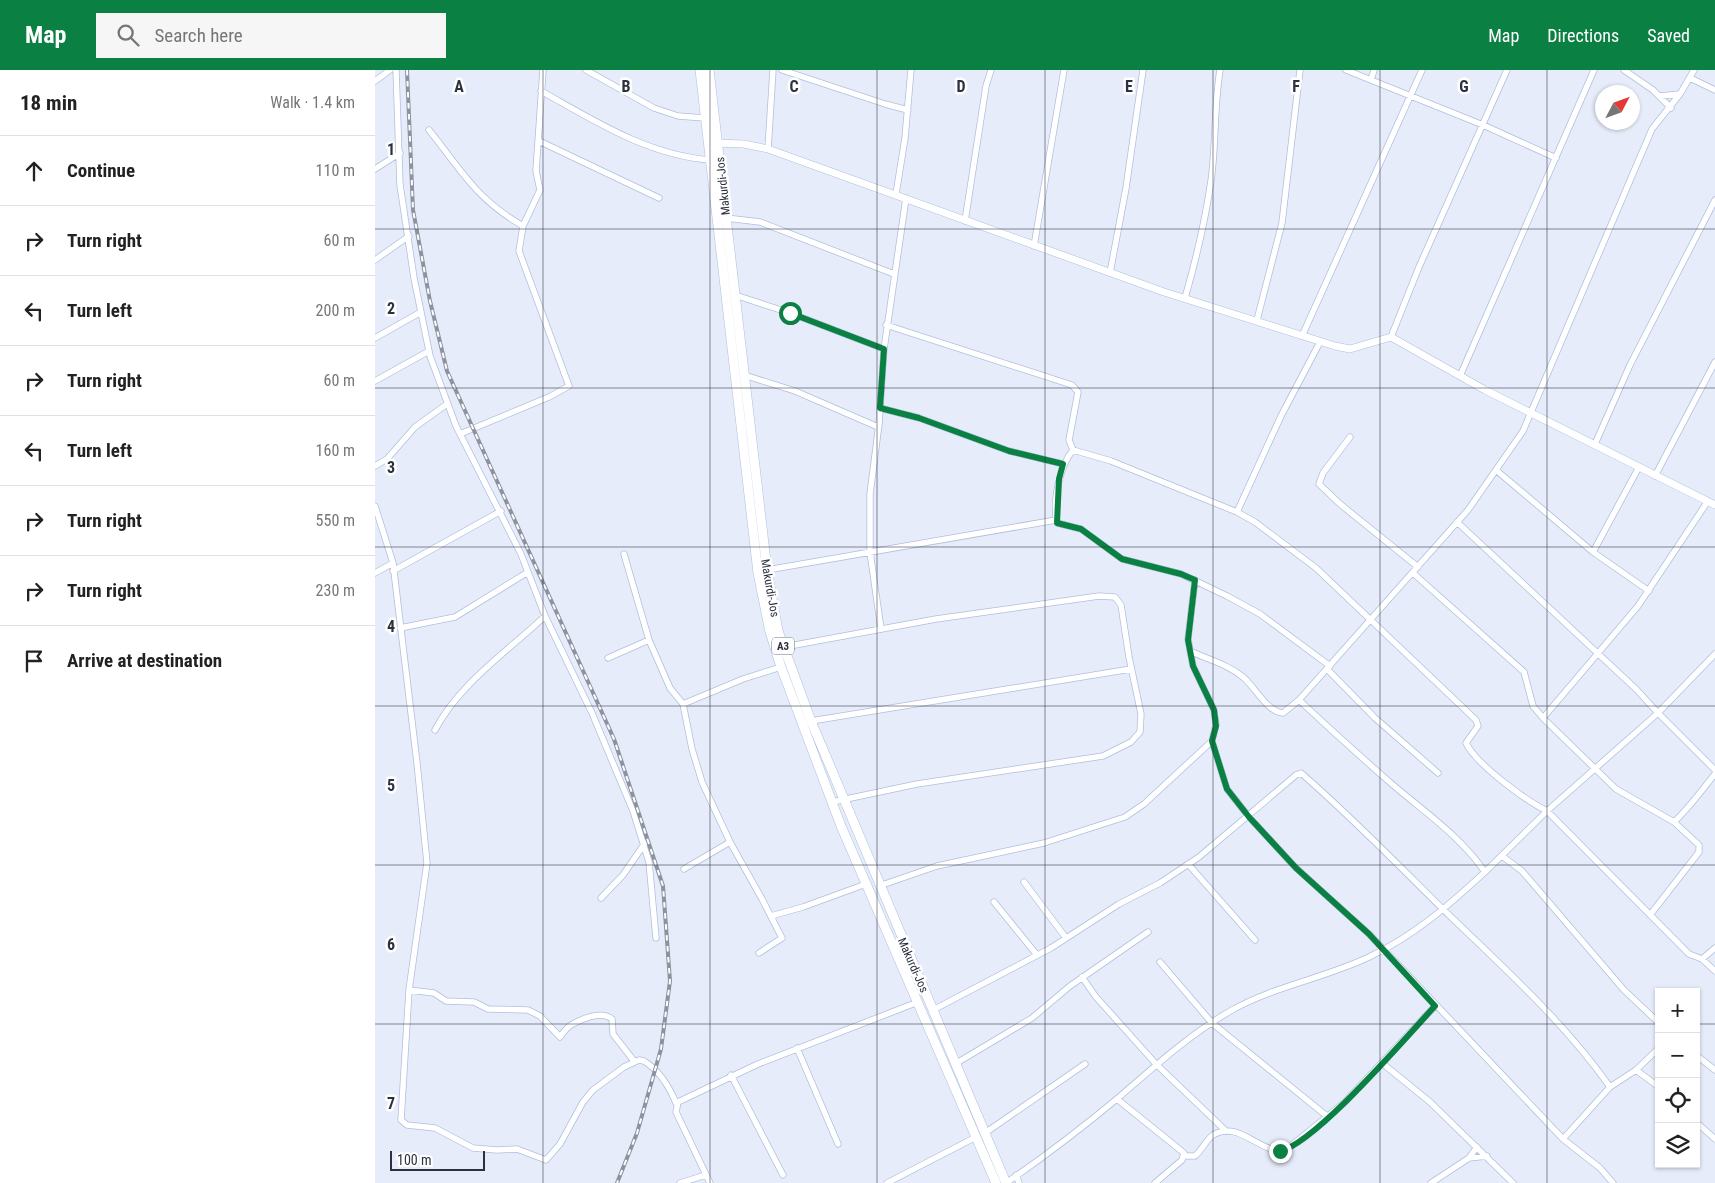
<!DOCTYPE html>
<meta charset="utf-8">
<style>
:root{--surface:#fff;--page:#f6f6f6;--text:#222;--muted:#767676;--line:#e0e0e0;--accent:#0b8043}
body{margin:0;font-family:"Roboto Condensed",sans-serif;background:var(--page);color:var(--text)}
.controls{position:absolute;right:15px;bottom:15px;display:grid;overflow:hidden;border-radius:0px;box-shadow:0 1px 4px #0004}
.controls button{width:45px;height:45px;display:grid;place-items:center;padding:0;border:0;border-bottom:1px solid var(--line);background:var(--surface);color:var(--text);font:25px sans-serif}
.compass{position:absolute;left:1220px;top:15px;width:45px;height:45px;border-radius:50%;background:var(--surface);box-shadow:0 1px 4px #0004;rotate:49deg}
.scale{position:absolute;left:15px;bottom:12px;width:95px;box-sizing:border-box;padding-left:5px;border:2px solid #2b313e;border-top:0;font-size:14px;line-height:18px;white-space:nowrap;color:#2b313e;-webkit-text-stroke:4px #fff;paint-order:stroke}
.stop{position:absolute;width:15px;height:15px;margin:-11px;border:4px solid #0b8043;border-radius:50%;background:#fff}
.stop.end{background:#0b8043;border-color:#fff;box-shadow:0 1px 5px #0008}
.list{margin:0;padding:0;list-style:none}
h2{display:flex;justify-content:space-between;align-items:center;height:65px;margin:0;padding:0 20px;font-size:21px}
h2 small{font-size:16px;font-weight:400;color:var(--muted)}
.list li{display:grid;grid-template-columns:32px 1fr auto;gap:15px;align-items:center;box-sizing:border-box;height:70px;padding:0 20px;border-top:1px solid var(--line)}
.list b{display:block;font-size:19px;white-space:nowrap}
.list em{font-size:16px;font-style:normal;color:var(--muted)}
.icon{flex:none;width:28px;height:28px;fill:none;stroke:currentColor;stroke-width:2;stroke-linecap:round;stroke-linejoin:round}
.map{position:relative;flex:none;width:1340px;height:1113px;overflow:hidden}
header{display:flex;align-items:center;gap:30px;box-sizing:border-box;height:70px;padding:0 25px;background:var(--accent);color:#fff}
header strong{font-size:24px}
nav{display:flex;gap:28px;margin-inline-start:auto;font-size:18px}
.search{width:350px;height:45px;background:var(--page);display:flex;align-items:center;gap:12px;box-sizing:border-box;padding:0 18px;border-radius:0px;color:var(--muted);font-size:19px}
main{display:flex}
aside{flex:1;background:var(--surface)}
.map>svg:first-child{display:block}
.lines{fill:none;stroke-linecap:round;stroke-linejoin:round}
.minor-casing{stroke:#afbfe0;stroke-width:7}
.tertiary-casing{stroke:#afbfe0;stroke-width:8}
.trunk-casing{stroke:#afbfe0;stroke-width:10}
.minor{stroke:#fff;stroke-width:5.5}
.tertiary{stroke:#fff;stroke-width:7}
.trunk{stroke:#fff;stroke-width:9}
.rail-casing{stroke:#8c929f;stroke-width:4}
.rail{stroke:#fff;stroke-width:2;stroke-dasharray:5.5;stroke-linecap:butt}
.route{stroke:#0b8043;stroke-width:6}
.grid{fill:none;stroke:#2b313e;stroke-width:1;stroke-opacity:0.55}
.labels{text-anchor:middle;stroke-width:5;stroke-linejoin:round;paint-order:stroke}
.shield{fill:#fff;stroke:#6b6f78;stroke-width:1}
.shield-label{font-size:11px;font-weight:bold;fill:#2b313e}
.street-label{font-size:12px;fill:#2b313e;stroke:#fff}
.grid-label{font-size:16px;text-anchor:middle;font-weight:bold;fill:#2b313e;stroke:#fff;stroke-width:5;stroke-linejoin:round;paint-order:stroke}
</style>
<header>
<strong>Map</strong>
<div class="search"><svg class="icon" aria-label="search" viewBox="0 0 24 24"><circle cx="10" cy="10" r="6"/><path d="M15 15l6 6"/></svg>Search here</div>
<nav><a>Map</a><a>Directions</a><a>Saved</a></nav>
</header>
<main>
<aside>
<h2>18 min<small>Walk · 1.4 km</small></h2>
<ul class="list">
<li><svg class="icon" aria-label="ahead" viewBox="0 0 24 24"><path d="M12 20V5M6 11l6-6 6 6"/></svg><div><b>Continue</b></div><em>110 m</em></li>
<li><svg class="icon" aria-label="right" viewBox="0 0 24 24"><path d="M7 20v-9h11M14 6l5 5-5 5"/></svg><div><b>Turn right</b></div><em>60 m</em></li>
<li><svg class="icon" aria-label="left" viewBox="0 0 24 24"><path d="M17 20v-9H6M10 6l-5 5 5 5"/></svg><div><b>Turn left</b></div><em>200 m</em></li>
<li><svg class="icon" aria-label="right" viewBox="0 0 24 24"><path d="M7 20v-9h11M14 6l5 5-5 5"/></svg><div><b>Turn right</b></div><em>60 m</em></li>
<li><svg class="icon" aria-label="left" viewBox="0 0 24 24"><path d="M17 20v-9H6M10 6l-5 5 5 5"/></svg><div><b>Turn left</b></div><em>160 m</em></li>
<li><svg class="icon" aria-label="right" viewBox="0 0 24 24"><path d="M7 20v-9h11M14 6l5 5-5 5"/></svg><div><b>Turn right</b></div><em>550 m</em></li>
<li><svg class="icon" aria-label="right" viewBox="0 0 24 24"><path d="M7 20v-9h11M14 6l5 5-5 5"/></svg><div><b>Turn right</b></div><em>230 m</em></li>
<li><svg class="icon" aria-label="arrive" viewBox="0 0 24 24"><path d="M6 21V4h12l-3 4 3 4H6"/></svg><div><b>Arrive at destination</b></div></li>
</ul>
</aside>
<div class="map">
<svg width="1340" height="1113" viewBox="0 0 1340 1113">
<rect width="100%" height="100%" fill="#e6ecfa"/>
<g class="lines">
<defs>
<path id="minor" d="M 21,0 L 25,115 L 39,208 L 55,286 L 81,356 L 146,484 L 170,546 L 217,643 L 258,741 L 274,792 L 281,868
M 211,0 L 279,38 L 303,46 L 330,48
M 407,0 L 510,34 L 533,40
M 971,0 L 1108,55 L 1181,88
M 1249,0 L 1278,20 L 1296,38
M 1315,8 L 1340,20
M 996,10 L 999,0
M 0,11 L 15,0
M 166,21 C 220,51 272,85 335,90
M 1285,26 L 1305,24
M 54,60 C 87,101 101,129 148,156
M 164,71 L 284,128
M 393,79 L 398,0
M 0,99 L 25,83
M 521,124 L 530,68 L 536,0
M 351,148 L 385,152 L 519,204
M 590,151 L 611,16 L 616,0
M 659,176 L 689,0
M 0,190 L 34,166
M 735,203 L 751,118 L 768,0
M 360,225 L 415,243 L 509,279
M 810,228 C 821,190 830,151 836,111 C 841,75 839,37 845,0
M 882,250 L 907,153 L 925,0
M 511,255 L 697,315 L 703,322 L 694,370 L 698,380 L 736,391 L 862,442 L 880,452 L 941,498 L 1101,650 L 1103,656 L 1091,673 C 1101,694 1150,730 1172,741 L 1314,884 L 1327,889 L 1340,878
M 927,266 L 1047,0
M 1016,267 L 1044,197 L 1132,0
M 0,268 L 46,242
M 369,305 L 420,321 L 503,357
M 1085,306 L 1219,0
M 0,311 L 54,281
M 505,338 L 544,348 L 634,381 L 688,394
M 85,364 L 174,327 L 194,316 L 144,181 L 148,156 L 165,120 L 161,101 L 168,0
M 975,367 L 948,403 L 944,414 L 965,434 L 1043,497
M 1220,374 L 1255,295 L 1340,130
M 698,380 C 685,395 677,432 682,453 L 706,459 L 747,489 L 806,504 L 852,526 L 885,544 L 955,596
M 0,396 L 12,389 L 40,357 L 72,334
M 1121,400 L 1218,482 L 1274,521
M 1280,406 L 1340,292
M 0,436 L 18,493 L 42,693 L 52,793 L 34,920 L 26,1050 L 32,1055 L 60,1058 L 98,1078 L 122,1080 L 142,1079 L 171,1090 L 185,1074 L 208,1032 L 218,1020 L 249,997 L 264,990 L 269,991 C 285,1001 294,1016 301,1033
M 862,442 L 906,346 L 945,272
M 1082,452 L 1261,619 L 1283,643 L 1340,700
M 1218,482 L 1264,397
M 249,484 L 274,570 L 295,618 L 308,634 L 317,679 L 327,712 L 355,772 L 387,829 L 407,868 L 384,883
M 392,500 L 681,450
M 18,501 L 126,441
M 0,503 L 18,493
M 1038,503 L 1149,602 L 1158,636 L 1168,648 L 1263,536 L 1333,431
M 820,510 L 813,569 L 818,596 L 839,640 L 841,655 L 837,671 L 852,719 L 874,747 L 921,798 L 994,864 L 1188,1069 L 1225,1098 L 1238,1113
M 25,558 L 80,547 L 153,502
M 506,559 L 495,482 L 495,424 L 504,354 L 509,279 L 531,128
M 409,577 L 561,549 L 724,526 L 740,527 L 746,535 L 754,587 L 766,644 L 765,662 L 756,672 L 728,686 L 542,714 L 457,732
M 815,581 C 834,590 852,594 868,607 C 880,617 892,642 908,643 L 924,630 L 1093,440 L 1148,361 L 1277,59 L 1305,24 L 1319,0
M 233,588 L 274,570
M 952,599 L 1000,648 L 1063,703
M 308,634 L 368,609 L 406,597
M 1168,648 L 1241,719 L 1299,752 L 1324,775 L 1324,782 L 1275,845
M 436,651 L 756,599
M 60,660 C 85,613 132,582 170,546
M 1299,752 C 1315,737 1326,721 1340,704
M 1127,786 L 1147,801 L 1249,920 L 1284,953
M 813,794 L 880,870
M 309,799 L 355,772
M 1110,802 L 1172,741 L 1283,643 L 1340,584
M 649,812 L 691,868
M 504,816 L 562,796 L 669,773 L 750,747 L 769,734 L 837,671
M 226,828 L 248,805 L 270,773
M 619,832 L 662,885
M 396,846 L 428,837 L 491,814
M 1327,889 L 1340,901
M 785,892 L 837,953 L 953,1047
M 707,907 L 721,927 L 781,994 L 851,1061
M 34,920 L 59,923 L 71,931 L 99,932 L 113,939 L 153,940 L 165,946 L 185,967 C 188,963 191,958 196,955 C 206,949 227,940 237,949 L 238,964 L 259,991
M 558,940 L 676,878 L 744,834 L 785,813 L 824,787 L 921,705 L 926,703 C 978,748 1025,797 1074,845 C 1130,899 1190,953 1235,1017 L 1188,1069
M 422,978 L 463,1074
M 1321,985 L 1340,1000
M 1007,993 L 1055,1032 L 1138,1113
M 580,994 L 657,948 L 695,916 L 773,862
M 1261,1000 L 1284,1017
M 356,1005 L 408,1105
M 1235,1017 L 1261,1000 L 1284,978
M 742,1029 L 809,1083 L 807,1090 L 780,1113
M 1321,1052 L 1340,1069
M 610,1063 L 710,994
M 810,1086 L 820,1086 C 827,1080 831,1070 838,1065 C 864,1049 885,1085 911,1080 L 970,1032 L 1060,936
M 1094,1088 L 1112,1086
M 641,1105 L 644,1113
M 305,1113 L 331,1105
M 335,1113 L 301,1042 L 303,1032 L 383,994 L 543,932
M 512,1113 L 601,1067
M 631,1113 C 669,1087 707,1058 743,1028 C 779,997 815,964 857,940 C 900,916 950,908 994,887 C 1039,866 1074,835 1110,802 C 1086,767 1051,743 1018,715 C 987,688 955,659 924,630
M 1056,1113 L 1094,1088 L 1102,1077"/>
<path id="tertiary" d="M 338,73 L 369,74 L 393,79 L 789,222 L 960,276 L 975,279 L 1016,267 L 1110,320 L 1340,435"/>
<path id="trunk" d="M 325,0 L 383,503 L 395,562 L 406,597 L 466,756 L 621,1113
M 334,0 L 392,500 L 403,561 L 436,651 L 631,1113"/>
</defs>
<!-- minor casing -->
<use href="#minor" class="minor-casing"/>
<!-- tertiary casing -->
<use href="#tertiary" class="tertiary-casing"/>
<!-- trunk casing -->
<use href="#trunk" class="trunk-casing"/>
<!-- minor -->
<use href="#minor" class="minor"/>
<!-- tertiary -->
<use href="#tertiary" class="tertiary"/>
<!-- trunk -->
<use href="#trunk" class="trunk"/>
<defs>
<path id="rail" d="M 32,0 L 38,140 L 55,231 L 72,301 L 239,669 L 288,816 L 295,911 L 286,979 L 262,1063 L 242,1113"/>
</defs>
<!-- rail casing -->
<use href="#rail" class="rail-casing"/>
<!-- rail -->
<use href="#rail" class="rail"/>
</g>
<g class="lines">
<!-- route -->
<path class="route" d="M 415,243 L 509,279 L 505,338 L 544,348 L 634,381 L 688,394 L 684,409 L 682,453 L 706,459 L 747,489 L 806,504 L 820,510 L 813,570 L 818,596 L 839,640 L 841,656 L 837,671 L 852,719 L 874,747 L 921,798 L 994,864 L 1060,936 C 1032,966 940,1074 905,1081"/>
</g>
<!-- grid -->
<path class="grid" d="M 168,0 L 168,1113M 335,0 L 335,1113M 502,0 L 502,1113M 670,0 L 670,1113M 838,0 L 838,1113M 1005,0 L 1005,1113M 1172,0 L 1172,1113M 0,159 L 1340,159M 0,318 L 1340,318M 0,477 L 1340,477M 0,636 L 1340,636M 0,795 L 1340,795M 0,954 L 1284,954M 1321,954 L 1340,954"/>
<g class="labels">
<!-- shield labels -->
<rect class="shield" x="397" y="567.5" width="22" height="17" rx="4"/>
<g class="shield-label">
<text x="408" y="580">A3</text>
</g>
<!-- street labels -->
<g class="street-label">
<text transform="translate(348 116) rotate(-96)" y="4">Makurdi-Jos</text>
<text transform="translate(395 518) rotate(80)" y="4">Makurdi-Jos</text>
<text transform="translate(538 895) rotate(66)" y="4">Makurdi-Jos</text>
</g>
</g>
<g class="grid-label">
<text x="84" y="22">A</text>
<text x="251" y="22">B</text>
<text x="419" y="22">C</text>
<text x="586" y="22">D</text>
<text x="754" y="22">E</text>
<text x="921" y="22">F</text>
<text x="1089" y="22">G</text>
<text x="16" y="85">1</text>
<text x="16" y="244">2</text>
<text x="16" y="403">3</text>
<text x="16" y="562">4</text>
<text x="16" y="721">5</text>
<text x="16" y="880">6</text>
<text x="16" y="1039">7</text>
</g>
</svg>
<div class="controls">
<button>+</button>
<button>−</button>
<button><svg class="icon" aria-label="locate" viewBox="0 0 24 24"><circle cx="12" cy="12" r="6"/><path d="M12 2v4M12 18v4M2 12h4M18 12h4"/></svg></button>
<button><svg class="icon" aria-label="layers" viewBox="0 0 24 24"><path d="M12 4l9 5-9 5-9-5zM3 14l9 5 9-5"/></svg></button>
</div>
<svg class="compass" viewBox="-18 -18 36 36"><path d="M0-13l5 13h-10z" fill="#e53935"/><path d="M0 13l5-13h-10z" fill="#767676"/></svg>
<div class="scale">100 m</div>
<div class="stop" style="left:415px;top:243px"></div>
<div class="stop end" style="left:905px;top:1081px"></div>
</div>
</main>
